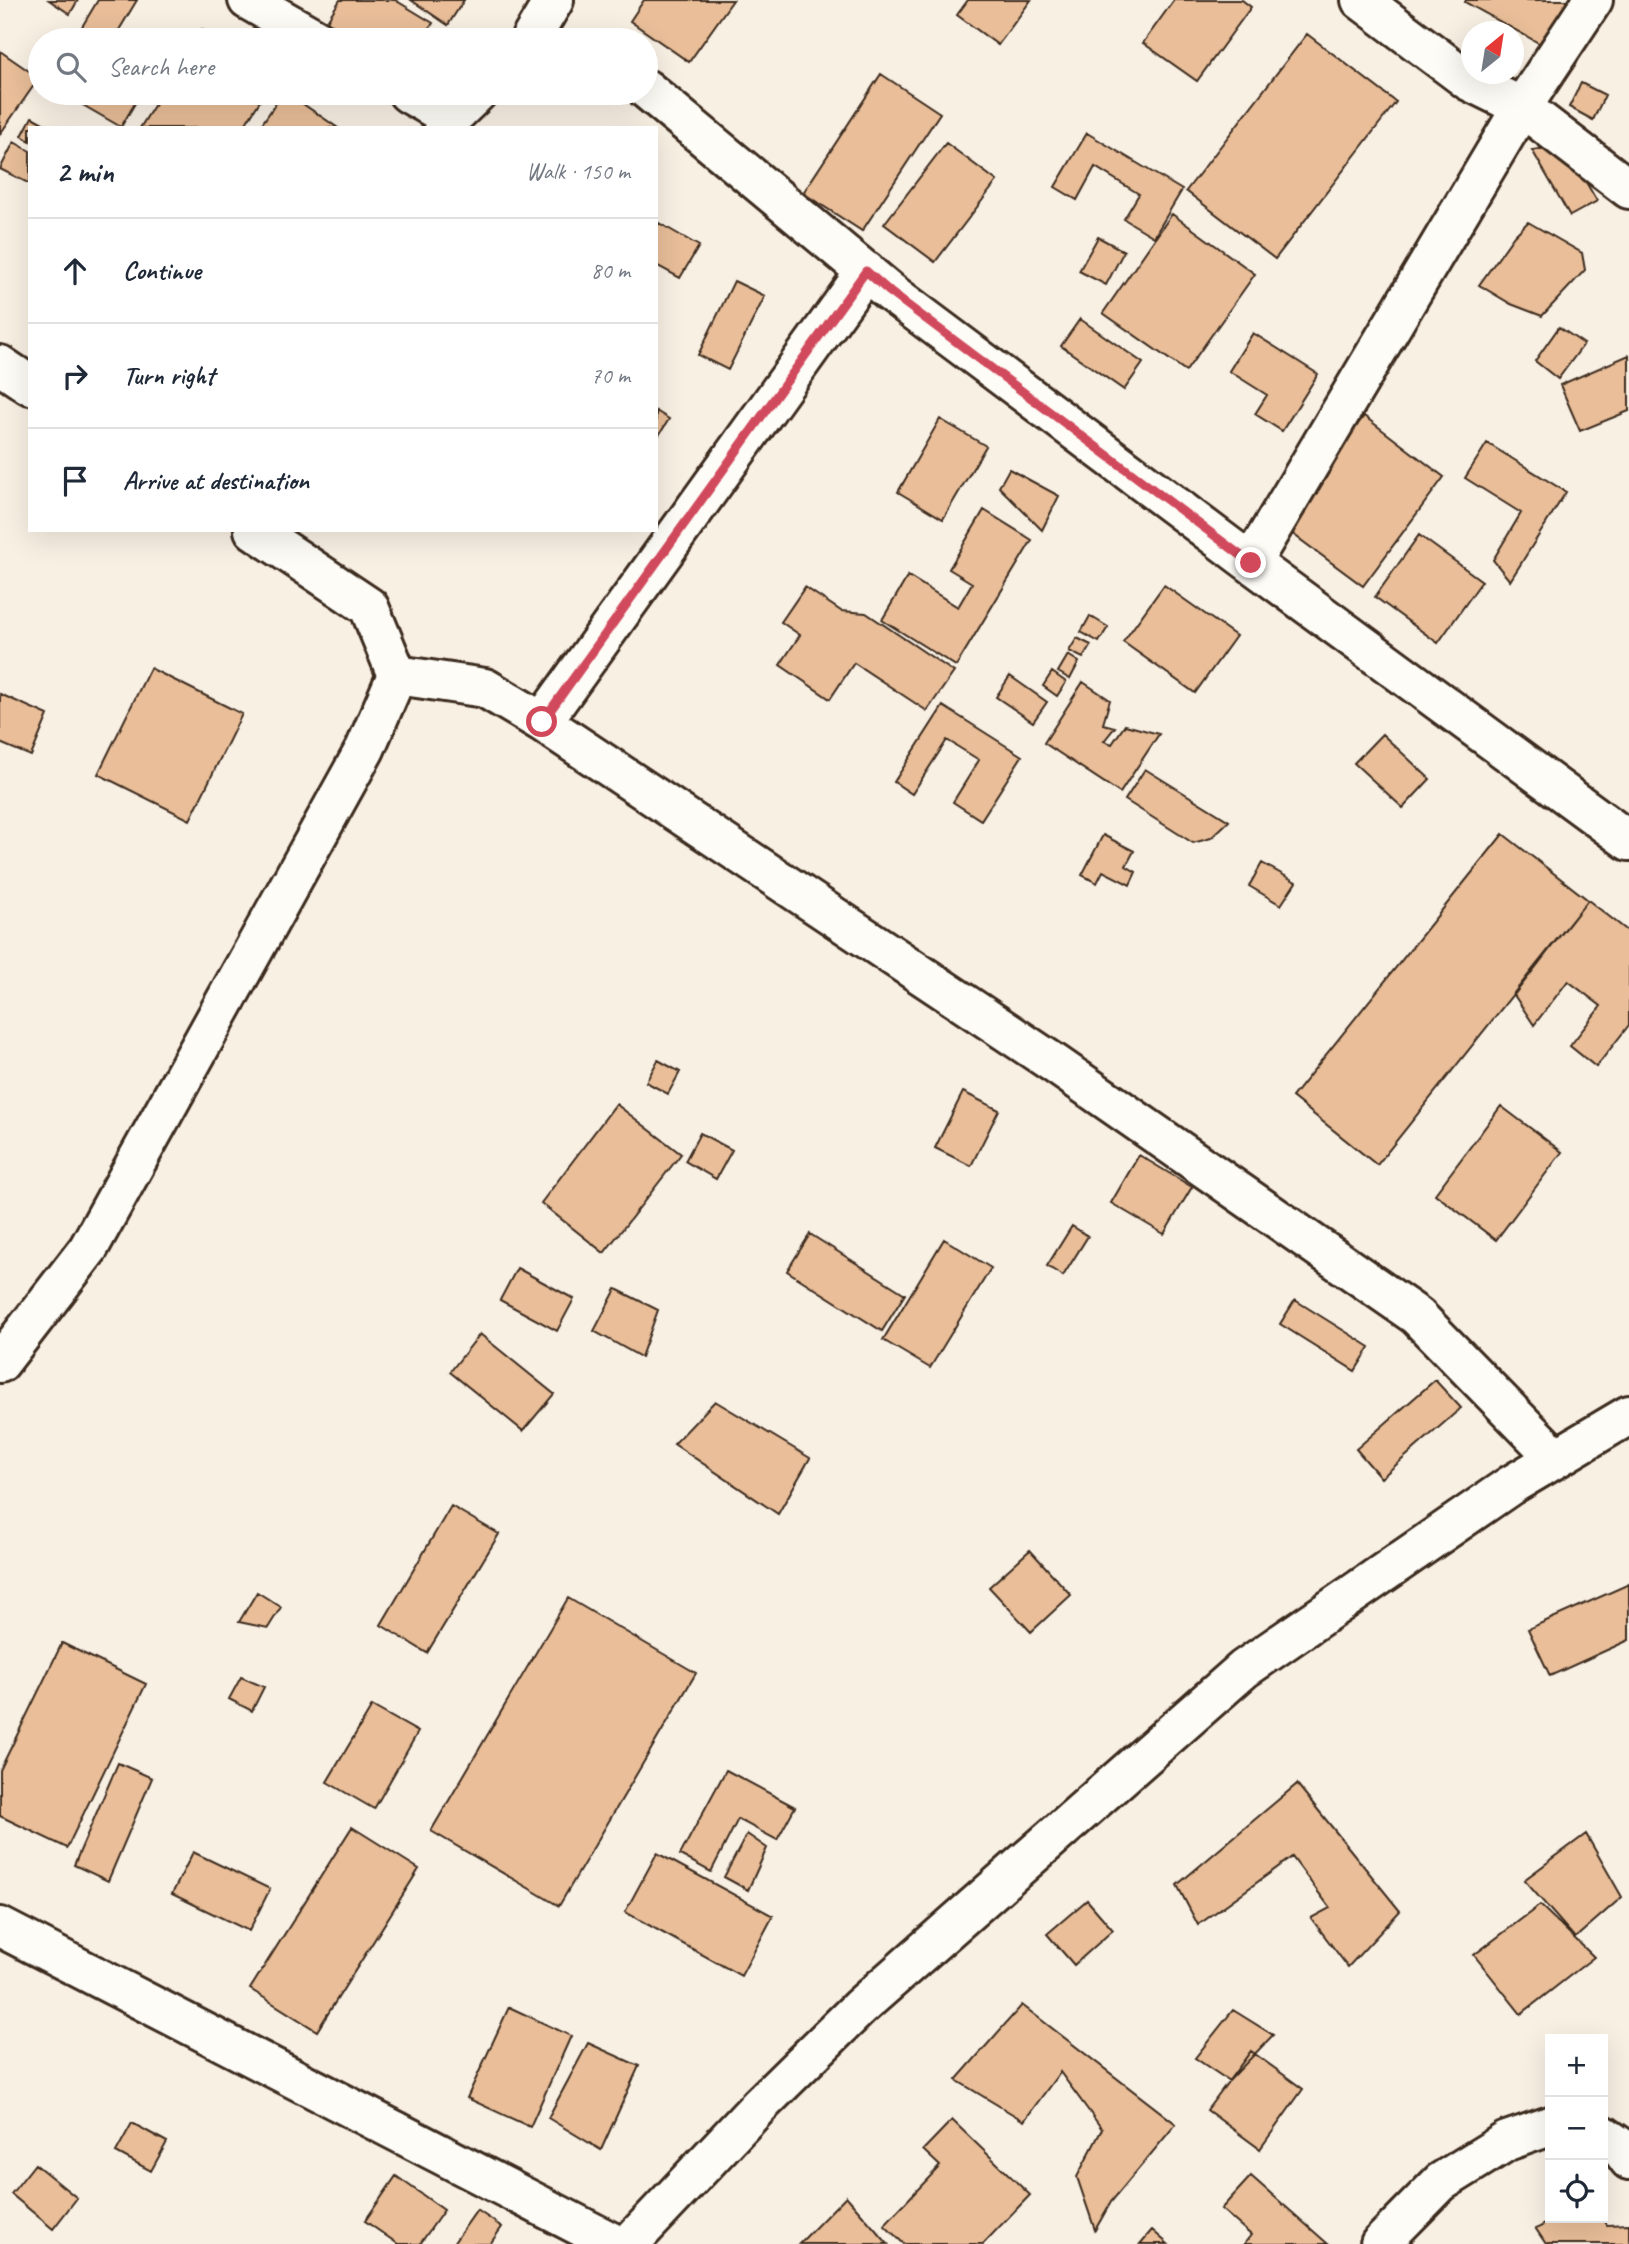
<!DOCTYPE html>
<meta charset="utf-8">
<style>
:root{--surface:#fff;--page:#f2f2f3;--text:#1f2937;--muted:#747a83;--line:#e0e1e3}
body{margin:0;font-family:Caveat,sans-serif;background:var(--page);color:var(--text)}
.controls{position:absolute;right:21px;bottom:21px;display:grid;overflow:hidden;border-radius:0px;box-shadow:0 7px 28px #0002}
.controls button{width:63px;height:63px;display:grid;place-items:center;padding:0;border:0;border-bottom:2px solid var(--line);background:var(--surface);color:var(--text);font:35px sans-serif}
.compass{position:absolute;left:1461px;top:21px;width:63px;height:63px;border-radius:50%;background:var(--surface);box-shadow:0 7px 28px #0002;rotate:30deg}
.stop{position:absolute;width:21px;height:21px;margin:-16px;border:5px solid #d1495b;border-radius:50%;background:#fff}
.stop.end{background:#d1495b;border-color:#fff;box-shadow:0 2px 7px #0008}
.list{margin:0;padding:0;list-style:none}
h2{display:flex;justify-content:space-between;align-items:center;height:91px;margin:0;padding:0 28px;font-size:30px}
h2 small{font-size:23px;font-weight:400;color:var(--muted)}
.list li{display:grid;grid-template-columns:46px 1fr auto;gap:21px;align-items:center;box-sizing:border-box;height:105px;padding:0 28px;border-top:2px solid var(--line)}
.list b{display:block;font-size:26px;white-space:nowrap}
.list em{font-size:23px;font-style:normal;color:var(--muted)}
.icon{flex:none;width:38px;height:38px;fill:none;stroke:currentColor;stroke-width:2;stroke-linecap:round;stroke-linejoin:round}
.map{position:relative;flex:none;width:1629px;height:2244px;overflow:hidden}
.search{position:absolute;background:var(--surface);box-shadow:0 7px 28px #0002;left:28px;top:28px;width:630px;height:77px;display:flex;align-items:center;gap:18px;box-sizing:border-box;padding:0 24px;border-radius:38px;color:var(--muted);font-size:26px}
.panel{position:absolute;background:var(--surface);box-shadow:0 7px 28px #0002;left:28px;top:126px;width:630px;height:406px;border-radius:0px}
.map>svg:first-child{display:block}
.building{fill:#e9be99;stroke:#3b2a1e;stroke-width:2}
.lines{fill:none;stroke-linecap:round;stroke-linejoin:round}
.street-casing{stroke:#3b2a1e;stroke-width:44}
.secondary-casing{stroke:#3b2a1e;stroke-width:44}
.street{stroke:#fdfcf7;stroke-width:38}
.secondary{stroke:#fdfcf7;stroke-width:38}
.route{stroke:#d1495b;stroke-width:9}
</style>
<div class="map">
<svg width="1629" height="2244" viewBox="0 0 1629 2244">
<rect width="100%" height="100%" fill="#f9f0e4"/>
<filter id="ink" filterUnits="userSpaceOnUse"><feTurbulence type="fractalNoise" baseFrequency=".0143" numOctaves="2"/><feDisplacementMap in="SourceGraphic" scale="14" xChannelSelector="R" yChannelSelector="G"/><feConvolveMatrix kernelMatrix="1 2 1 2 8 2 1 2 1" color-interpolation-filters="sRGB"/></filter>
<g filter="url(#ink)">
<!-- building -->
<path class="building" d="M 49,0 L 78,0 L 70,14 Z
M 98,0 L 137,0 L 113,40 L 74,40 Z
M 340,0 L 395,0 L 433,23 L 422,40 L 351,40 L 325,24 Z
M 411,0 L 464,0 L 448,25 Z
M 644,0 L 733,0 L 689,62 L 630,21 Z
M 968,0 L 1031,0 L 998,45 L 957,15 Z
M 1174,0 L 1242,0 L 1251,7 L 1197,81 L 1143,43 Z
M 1466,0 L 1570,0 L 1544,46 L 1465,2 Z
M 202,29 L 220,40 L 194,40 Z
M 1307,34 L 1396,102 L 1275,259 L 1186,191 Z
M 0,51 L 39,78 L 0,134 Z
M 881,74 L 940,113 L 862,231 L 803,193 Z
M 1581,83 L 1605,95 L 1593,120 L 1569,107 Z
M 62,93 L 141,93 L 121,127 Z
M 162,93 L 265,93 L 243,128 L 140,128 Z
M 283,93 L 287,93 L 338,128 L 259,128 Z
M 32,117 L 52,128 L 30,128 L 30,141 L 22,136 Z
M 1087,133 L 1182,190 L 1154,237 L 1124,219 L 1139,194 L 1095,167 L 1077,200 L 1055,187 Z
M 14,142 L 30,151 L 30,184 L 0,169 Z
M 946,143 L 997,181 L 935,262 L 884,224 Z
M 1565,146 L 1597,201 L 1570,216 L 1532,150 Z
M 1172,214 L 1255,274 L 1186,371 L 1103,313 Z
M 1528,222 L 1582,253 L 1585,270 L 1542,316 L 1511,304 L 1479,285 L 1514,236 Z
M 659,223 L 699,246 L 680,278 L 656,265 L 656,227 Z
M 1098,237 L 1124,251 L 1106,285 L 1079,271 Z
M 734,281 L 765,296 L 728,370 L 698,355 Z
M 1080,319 L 1143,363 L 1124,390 L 1061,346 Z
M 1559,327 L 1584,344 L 1558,379 L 1535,361 Z
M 1253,333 L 1318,374 L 1282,431 L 1255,414 L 1267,395 L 1229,371 Z
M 1629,355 L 1629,411 L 1580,431 L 1560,385 Z
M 656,411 L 669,419 L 656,440 Z
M 1364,416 L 1444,477 L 1363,586 L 1282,526 Z
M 940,419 L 986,446 L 943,519 L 898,492 Z
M 1487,443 L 1566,492 L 1510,581 L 1493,560 L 1521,513 L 1465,478 Z
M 1009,469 L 1059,496 L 1042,530 L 999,487 Z
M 984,510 L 1032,540 L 956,666 L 882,620 L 908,576 L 958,607 L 972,583 L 949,569 Z
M 1419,535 L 1482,581 L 1438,643 L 1375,597 Z
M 1164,585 L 1236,636 L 1195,693 L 1123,642 Z
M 805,587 L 841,611 L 866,613 L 954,672 L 927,711 L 854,663 L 830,699 L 780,665 L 800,635 L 781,622 Z
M 1090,616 L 1108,627 L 1099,642 L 1081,632 Z
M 1077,638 L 1091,645 L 1083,658 L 1069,651 Z
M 1068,655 L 1079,662 L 1070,679 L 1058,672 Z
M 150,668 L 242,714 L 190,820 L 98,774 Z
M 1052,672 L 1066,682 L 1057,696 L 1043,686 Z
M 1010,676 L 1047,702 L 1033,722 L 996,697 Z
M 1083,682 L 1110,700 L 1103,724 L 1115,727 L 1104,741 L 1112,744 L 1125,725 L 1159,734 L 1120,793 L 1044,743 Z
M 0,694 L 48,715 L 31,756 L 0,743 Z
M 943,706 L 1022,756 L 981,820 L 953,802 L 979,760 L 947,740 L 912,794 L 894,782 Z
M 1382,734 L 1430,779 L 1403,808 L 1354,763 Z
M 1145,769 L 1229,821 L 1211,838 L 1193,843 L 1125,800 Z
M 1503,834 L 1588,900 L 1377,1165 L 1292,1097 Z
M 1103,835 L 1134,851 L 1126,866 L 1136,872 L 1130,885 L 1103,871 L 1097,883 L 1082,875 Z
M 1262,863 L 1296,882 L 1281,905 L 1249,886 Z
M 1588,900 L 1629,932 L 1629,1025 L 1596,1067 L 1570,1046 L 1601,1006 L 1568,981 L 1534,1025 L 1514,995 Z
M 658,1060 L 680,1072 L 668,1094 L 646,1082 Z
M 963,1092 L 999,1110 L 971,1166 L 935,1148 Z
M 616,1104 L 681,1154 L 604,1253 L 541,1203 Z
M 1501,1106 L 1562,1152 L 1496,1240 L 1435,1194 Z
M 700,1133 L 732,1150 L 716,1179 L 685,1161 Z
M 1139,1155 L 1192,1187 L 1164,1234 L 1111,1203 Z
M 1072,1226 L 1088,1236 L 1063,1276 L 1047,1266 Z
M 810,1234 L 905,1294 L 882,1331 L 787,1271 Z
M 944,1239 L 991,1268 L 930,1368 L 883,1340 Z
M 517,1268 L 574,1299 L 557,1331 L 500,1300 Z
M 616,1289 L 658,1310 L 641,1357 L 594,1331 Z
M 1295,1300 L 1370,1347 L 1355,1371 L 1280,1324 Z
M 480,1334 L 554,1394 L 523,1431 L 450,1372 Z
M 1435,1380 L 1461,1408 L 1381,1478 L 1356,1449 Z
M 715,1401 L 810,1458 L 778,1514 L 674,1444 Z
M 451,1506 L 499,1534 L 427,1653 L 381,1625 Z
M 1030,1550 L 1071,1595 L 1031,1632 L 989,1587 Z
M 1629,1584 L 1629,1640 L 1550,1676 L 1528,1629 Z
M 257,1592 L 281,1607 L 268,1628 L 239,1622 Z
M 568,1598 L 696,1673 L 559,1906 L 431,1831 Z
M 62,1643 L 146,1684 L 67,1848 L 0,1816 L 0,1770 Z
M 241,1677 L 264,1687 L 252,1711 L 229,1699 Z
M 372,1706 L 418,1732 L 374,1809 L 327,1782 Z
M 118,1763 L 152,1778 L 108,1881 L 74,1865 Z
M 726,1770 L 795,1807 L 777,1840 L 738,1819 L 711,1872 L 680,1855 Z
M 1297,1784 L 1400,1911 L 1348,1967 L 1311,1918 L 1330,1908 L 1292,1857 L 1198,1925 L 1177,1885 Z
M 352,1827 L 419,1869 L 317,2031 L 250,1989 Z
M 747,1834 L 767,1848 L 748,1890 L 724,1877 Z
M 1586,1834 L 1622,1897 L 1575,1938 L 1524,1880 Z
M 193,1852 L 270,1889 L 249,1931 L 172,1894 Z
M 657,1853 L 773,1916 L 741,1976 L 625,1912 Z
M 1087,1900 L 1113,1930 L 1074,1965 L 1047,1934 Z
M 1540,1905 L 1594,1957 L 1521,2014 L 1474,1955 Z
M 1022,2005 L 1176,2124 L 1111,2202 L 1095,2230 L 1077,2177 L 1102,2129 L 1060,2072 L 1024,2121 L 956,2080 Z
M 509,2007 L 571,2036 L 530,2127 L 467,2098 Z
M 1233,2010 L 1273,2035 L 1229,2081 L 1195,2058 Z
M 588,2043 L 639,2066 L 601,2150 L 548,2118 Z
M 1251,2051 L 1303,2089 L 1260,2149 L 1207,2110 Z
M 952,2120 L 1030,2195 L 983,2244 L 904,2244 L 884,2225 L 940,2166 L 923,2150 Z
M 132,2123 L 167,2142 L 151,2171 L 116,2152 Z
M 35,2164 L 77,2198 L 53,2229 L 11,2194 Z
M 396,2176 L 444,2210 L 420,2244 L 398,2244 L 365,2221 Z
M 1251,2176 L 1328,2244 L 1244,2244 L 1251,2235 L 1221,2209 Z
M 846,2196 L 888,2244 L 799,2244 Z
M 477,2210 L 502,2227 L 490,2244 L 453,2244 Z
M 1556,2218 L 1603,2218 L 1607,2225 L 1629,2224 L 1629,2244 L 1546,2244 L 1536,2229 Z
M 1152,2230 L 1168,2244 L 1140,2244 Z"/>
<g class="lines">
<defs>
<path id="street" d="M 248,0 L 318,40
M 1361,0 L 1469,81 L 1522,107 L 1629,189
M 530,40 L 554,0
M 646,89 L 890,292 L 1251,563 L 1629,841
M 408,93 L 451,118
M 444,128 L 451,118 L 477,93
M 0,365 L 30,385
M 1251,563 L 1522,107 L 1593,0
M 397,675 L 485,688 L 542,722 L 1055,1064 L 1417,1316 L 1556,1458
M 542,722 L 866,271
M 0,1363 L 88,1249 L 365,749 L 397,675 L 369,607 L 254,530
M 0,1927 L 615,2244
M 1603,2135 L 1619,2146 L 1629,2160
M 1380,2244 L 1441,2182 L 1507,2141 L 1550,2126"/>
<path id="secondary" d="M 629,2244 L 759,2106 L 860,2007 L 1244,1669 L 1511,1485 L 1629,1415"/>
</defs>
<!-- street casing -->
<use href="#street" class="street-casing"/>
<!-- secondary casing -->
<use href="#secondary" class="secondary-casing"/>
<!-- street -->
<use href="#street" class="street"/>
<!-- secondary -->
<use href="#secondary" class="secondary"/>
</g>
</g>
<g class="lines" filter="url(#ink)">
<!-- route -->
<path class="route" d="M 542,722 L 866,271 L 890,292 L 1251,563"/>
</g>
</svg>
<div class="controls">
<button>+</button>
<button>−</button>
<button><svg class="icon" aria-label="locate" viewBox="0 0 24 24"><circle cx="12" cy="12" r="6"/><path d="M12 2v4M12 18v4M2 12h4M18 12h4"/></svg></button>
</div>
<svg class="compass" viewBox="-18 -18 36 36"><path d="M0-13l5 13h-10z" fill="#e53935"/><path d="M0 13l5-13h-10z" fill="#747a83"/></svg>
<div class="stop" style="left:542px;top:722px"></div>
<div class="stop end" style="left:1251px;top:563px"></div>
<div class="search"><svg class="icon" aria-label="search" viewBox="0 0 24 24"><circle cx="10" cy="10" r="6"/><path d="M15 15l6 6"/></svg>Search here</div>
<section class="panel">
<h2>2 min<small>Walk · 150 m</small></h2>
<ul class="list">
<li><svg class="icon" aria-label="ahead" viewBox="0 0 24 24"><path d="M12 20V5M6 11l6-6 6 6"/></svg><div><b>Continue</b></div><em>80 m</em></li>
<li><svg class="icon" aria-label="right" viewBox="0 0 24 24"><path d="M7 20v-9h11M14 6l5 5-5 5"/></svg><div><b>Turn right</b></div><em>70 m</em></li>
<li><svg class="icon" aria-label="arrive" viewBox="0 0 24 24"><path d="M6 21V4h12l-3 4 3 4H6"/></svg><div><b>Arrive at destination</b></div></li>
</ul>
</section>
</div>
